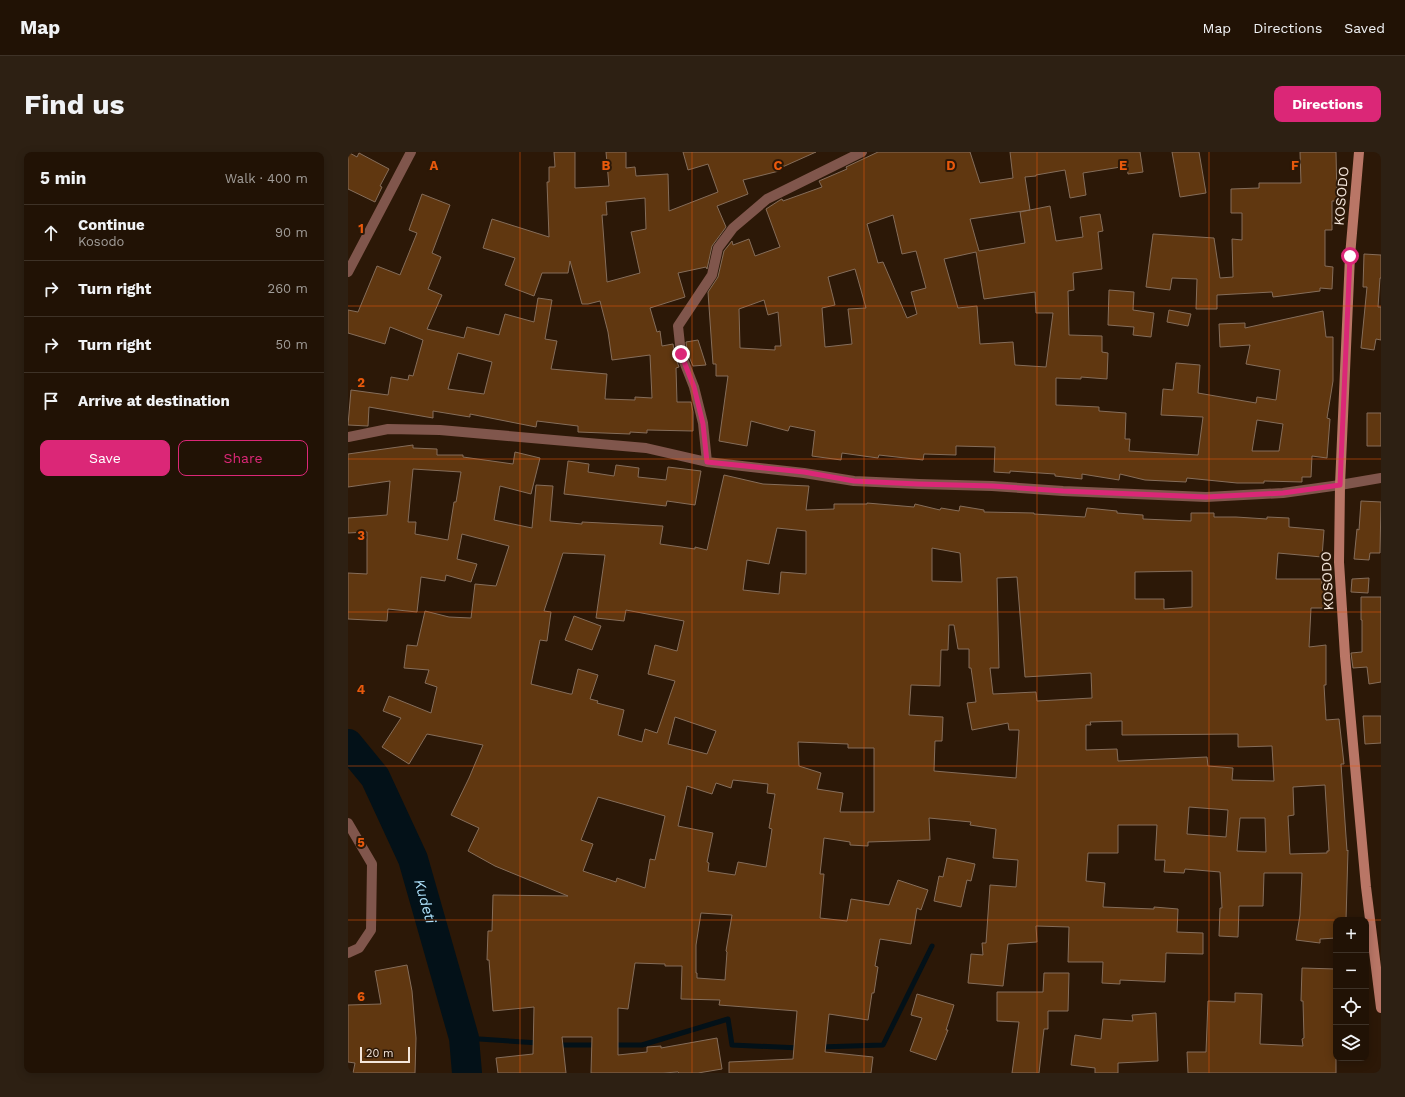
<!DOCTYPE html>
<meta charset="utf-8">
<style>
:root{--surface:#211205;--page:#2d2013;--text:#f1f3f6;--muted:#a29e9a;--line:#3e3227;--accent:#db2777}
body{margin:0;font-family:"Work Sans",sans-serif;background:var(--page);color:var(--text)}
.controls{position:absolute;right:12px;bottom:12px;display:grid;overflow:hidden;border-radius:8px;box-shadow:0 2px 10px #0003}
.controls button{width:36px;height:36px;display:grid;place-items:center;padding:0;border:0;border-bottom:1px solid var(--line);background:var(--surface);color:var(--text);font:20px sans-serif}
.scale{position:absolute;left:12px;bottom:10px;width:50px;box-sizing:border-box;padding-left:4px;border:2px solid #f4e6db;border-top:0;font-size:11px;line-height:14px;white-space:nowrap;color:#f4e6db;-webkit-text-stroke:3px #2c1807;paint-order:stroke}
.stop{position:absolute;width:12px;height:12px;margin:-9px;border:3px solid #db2777;border-radius:50%;background:#fff}
.stop.end{background:#db2777;border-color:#fff;box-shadow:0 1px 4px #0008}
.list{margin:0;padding:0;list-style:none}
h2{display:flex;justify-content:space-between;align-items:center;height:52px;margin:0;padding:0 16px;font-size:17px}
h2 small{font-size:13px;font-weight:400;color:var(--muted)}
.list li{display:grid;grid-template-columns:26px 1fr auto;gap:12px;align-items:center;box-sizing:border-box;height:56px;padding:0 16px;border-top:1px solid var(--line)}
.list b{display:block;font-size:15px;white-space:nowrap}
.list p{margin:0;font-size:13px;white-space:nowrap;color:var(--muted)}
.list em{font-size:13px;font-style:normal;color:var(--muted)}
.actions{display:flex;gap:8px;padding:12px 16px}
.actions a{flex:1;padding:9px 0;border:1px solid var(--accent);border-radius:8px;text-align:center;font-size:14px;color:var(--accent)}
.actions .main{background:var(--accent);color:#fff}
.icon{flex:none;width:22px;height:22px;fill:none;stroke:currentColor;stroke-width:2;stroke-linecap:round;stroke-linejoin:round}
.map{position:relative;flex:none;width:1033px;height:921px;overflow:hidden;border-radius:8px}
header{display:flex;align-items:center;gap:24px;box-sizing:border-box;height:56px;padding:0 20px;background:var(--surface);border-bottom:1px solid var(--line)}
header strong{font-size:19px}
nav{display:flex;gap:22px;margin-inline-start:auto;font-size:14px}
.intro{display:flex;align-items:center;justify-content:space-between;box-sizing:border-box;height:96px;padding:0 24px}
h1{margin:0;font-size:28px}
.button{padding:10px 18px;border-radius:8px;background:var(--accent);color:#fff;font-size:14px;font-weight:700}
main{display:flex;gap:24px;padding:0 24px}
aside{flex:1;background:var(--surface);border-radius:8px;box-shadow:0 2px 10px #0003}
.map>svg:first-child{display:block}
.lines{fill:none;stroke-linecap:round;stroke-linejoin:round}
.stream{stroke:#031118;stroke-width:5}
.river{stroke:#031118;stroke-width:30}
.building{fill:#603710;stroke:#856d5a;fill-rule:evenodd}
.minor{stroke:#80564c;stroke-width:10}
.tertiary{stroke:#80564c;stroke-width:10}
.secondary{stroke:#b97666;stroke-width:10}
.route{stroke:#db2777;stroke-width:5}
.grid{fill:none;stroke:#e8590c;stroke-width:1;stroke-opacity:0.55}
.labels{text-anchor:middle;stroke-width:4;stroke-linejoin:round;paint-order:stroke}
.street-label{font-size:14px;fill:#f4e6db;stroke:#2c1807}
.water-label{font-size:15px;font-style:italic;fill:#abdef8;stroke:#2c1807}
.grid-label{font-size:13px;text-anchor:middle;font-weight:bold;fill:#e8590c;stroke:#2c1807;stroke-width:4;stroke-linejoin:round;paint-order:stroke}
</style>
<header>
<strong>Map</strong>
<nav><a>Map</a><a>Directions</a><a>Saved</a></nav>
</header>
<div class="intro"><h1>Find us</h1><a class="button">Directions</a></div>
<main>
<aside>
<h2>5 min<small>Walk · 400 m</small></h2>
<ul class="list">
<li><svg class="icon" aria-label="ahead" viewBox="0 0 24 24"><path d="M12 20V5M6 11l6-6 6 6"/></svg><div><b>Continue</b><p>Kosodo</p></div><em>90 m</em></li>
<li><svg class="icon" aria-label="right" viewBox="0 0 24 24"><path d="M7 20v-9h11M14 6l5 5-5 5"/></svg><div><b>Turn right</b></div><em>260 m</em></li>
<li><svg class="icon" aria-label="right" viewBox="0 0 24 24"><path d="M7 20v-9h11M14 6l5 5-5 5"/></svg><div><b>Turn right</b></div><em>50 m</em></li>
<li><svg class="icon" aria-label="arrive" viewBox="0 0 24 24"><path d="M6 21V4h12l-3 4 3 4H6"/></svg><div><b>Arrive at destination</b></div></li>
</ul>
<div class="actions"><a class="main">Save</a><a>Share</a></div>
</aside>
<div class="map">
<svg width="1033" height="921" viewBox="0 0 1033 921">
<rect width="100%" height="100%" fill="#2c1807"/>
<g class="lines">
<!-- stream -->
<path class="stream" d="M 116,886 L 191,891
M 209,893 L 251,893
M 265,893 L 294,893 L 380,867 L 384,893 L 452,896
M 472,895 L 535,893 L 584,794"/>
<!-- river -->
<path class="river" id="s1" d="M 0,592 L 27,625 L 65,707 L 116,886 L 119,921"/>
</g>
<!-- building -->
<path class="building" d="M 0,0 L 9,5 L 11,1 L 41,17 L 32,34 L 34,35 L 27,50 L 0,37 Z
M 206,0 L 227,0 L 227,36 L 261,34 L 258,0 L 278,0 L 278,16 L 287,15 L 288,24 L 320,22 L 321,59 L 370,40 L 360,12 L 340,18 L 335,0 L 468,0 L 430,17 L 431,19 L 395,28 L 400,42 L 369,54 L 378,75 L 364,94 L 359,117 L 358,115 L 330,121 L 337,145 L 302,156 L 309,180 L 312,179 L 314,194 L 325,192 L 327,204 L 331,215 L 328,216 L 329,250 L 343,250 L 345,260 L 345,279 L 299,278 L 299,281 L 282,280 L 282,282 L 230,280 L 230,274 L 189,269 L 188,275 L 122,262 L 122,265 L 85,259 L 85,266 L 21,255 L 20,274 L 0,273 L 3,238 L 40,243 L 43,225 L 60,228 L 61,223 L 65,224 L 75,188 L 42,175 L 37,192 L 0,181 L 0,158 L 10,160 L 29,114 L 52,123 L 69,81 L 61,78 L 74,42 L 102,53 L 84,101 L 93,105 L 80,137 L 94,143 L 79,177 L 116,186 L 119,175 L 151,183 L 157,162 L 186,170 L 190,146 L 204,148 L 197,187 L 209,189 L 203,217 L 259,222 L 257,247 L 287,248 L 287,245 L 304,246 L 302,203 L 264,208 L 260,180 L 252,149 L 240,152 L 234,152 L 222,109 L 220,121 L 194,121 L 186,144 L 157,133 L 167,106 L 135,96 L 144,67 L 201,85 L 199,30 L 201,30 L 201,15 L 207,15 ZM 297,46 L 298,77 L 283,80 L 292,121 L 259,130 L 254,63 L 259,63 L 258,50 ZM 110,201 L 144,210 L 136,242 L 100,237 Z
M 530,0 L 622,0 L 632,31 L 665,26 L 662,0 L 792,0 L 795,20 L 780,22 L 779,14 L 735,21 L 738,43 L 722,46 L 717,18 L 688,23 L 688,24 L 677,25 L 682,58 L 622,67 L 631,99 L 677,91 L 672,60 L 702,54 L 708,89 L 735,85 L 732,65 L 752,62 L 755,79 L 750,80 L 754,117 L 725,121 L 726,138 L 720,139 L 721,183 L 754,184 L 754,200 L 760,201 L 759,227 L 733,225 L 733,227 L 708,226 L 708,253 L 751,255 L 751,259 L 778,261 L 777,287 L 782,287 L 781,299 L 850,303 L 855,265 L 813,263 L 815,237 L 825,238 L 828,211 L 852,213 L 850,241 L 908,251 L 909,245 L 928,248 L 932,218 L 898,212 L 902,193 L 872,195 L 871,172 L 897,171 L 897,176 L 975,159 L 978,185 L 985,185 L 985,229 L 979,266 L 982,267 L 979,306 L 964,304 L 963,325 L 954,325 L 954,330 L 916,329 L 916,331 L 889,331 L 839,326 L 838,330 L 797,328 L 772,322 L 771,328 L 734,322 L 734,327 L 707,324 L 707,322 L 662,319 L 662,321 L 646,320 L 647,295 L 608,294 L 608,303 L 576,302 L 575,308 L 531,303 L 530,306 L 494,301 L 493,308 L 464,304 L 467,279 L 442,274 L 440,279 L 403,269 L 399,294 L 371,289 L 380,224 L 368,224 L 368,212 L 365,212 L 360,140 L 370,125 L 376,99 L 384,89 L 385,93 L 401,87 L 407,104 L 432,95 L 418,57 L 432,48 L 434,47 L 435,49 L 474,35 L 471,29 L 499,17 L 498,15 ZM 545,63 L 554,102 L 568,99 L 578,136 L 563,140 L 569,162 L 559,166 L 535,110 L 530,111 L 519,72 ZM 628,100 L 636,147 L 687,140 L 688,161 L 705,161 L 698,215 L 667,213 L 665,190 L 632,192 L 629,154 L 610,156 L 596,107 ZM 507,117 L 518,156 L 500,157 L 504,192 L 477,195 L 474,156 L 487,153 L 480,125 ZM 416,148 L 420,163 L 430,160 L 433,194 L 427,194 L 427,198 L 392,196 L 391,157 ZM 909,268 L 935,272 L 931,299 L 904,299 Z
M 824,0 L 851,0 L 858,41 L 832,45 Z
M 952,0 L 988,0 L 989,49 L 984,49 L 984,78 L 977,78 L 977,114 L 985,115 L 984,137 L 972,136 L 972,139 L 925,145 L 924,140 L 869,143 L 869,157 L 848,157 L 849,127 L 824,126 L 822,138 L 798,135 L 805,82 L 866,86 L 872,126 L 885,125 L 884,87 L 894,88 L 894,61 L 883,61 L 883,37 L 911,36 L 911,31 L 953,31 Z
M 1016,102 L 1033,103 L 1033,126 L 1032,126 L 1030,155 L 1033,155 L 1033,188 L 1028,187 L 1026,198 L 1013,196 L 1019,135 L 1015,135 Z
M 761,138 L 786,140 L 785,158 L 806,161 L 803,185 L 785,183 L 786,175 L 760,173 Z
M 821,158 L 843,162 L 840,174 L 819,170 Z
M 350,188 L 358,213 L 345,214 L 339,200 L 338,190 Z
M 1019,261 L 1033,261 L 1033,294 L 1019,294 Z
M 65,293 L 65,296 L 89,297 L 89,303 L 115,303 L 115,305 L 165,312 L 167,300 L 192,306 L 183,342 L 152,334 L 146,368 L 184,376 L 188,333 L 205,334 L 202,369 L 234,372 L 234,370 L 315,374 L 312,392 L 347,397 L 347,395 L 359,398 L 376,323 L 415,332 L 461,334 L 458,358 L 486,357 L 486,352 L 519,352 L 519,351 L 566,355 L 567,352 L 592,358 L 593,356 L 611,359 L 612,354 L 636,358 L 636,360 L 686,361 L 686,362 L 737,365 L 739,356 L 769,359 L 769,361 L 795,363 L 795,367 L 843,369 L 843,361 L 866,361 L 866,365 L 888,365 L 919,367 L 919,365 L 941,366 L 941,375 L 976,378 L 974,405 L 930,401 L 928,427 L 974,427 L 974,432 L 978,433 L 978,456 L 963,456 L 961,495 L 978,493 L 978,533 L 976,533 L 978,568 L 991,567 L 996,612 L 993,612 L 999,699 L 1000,698 L 998,768 L 988,768 L 988,786 L 972,787 L 972,791 L 948,788 L 952,763 L 954,721 L 916,721 L 915,754 L 891,754 L 890,785 L 871,784 L 872,756 L 874,756 L 872,720 L 837,717 L 836,721 L 816,720 L 817,708 L 807,708 L 809,673 L 770,673 L 770,701 L 740,701 L 738,729 L 757,731 L 755,755 L 806,757 L 806,755 L 830,757 L 829,780 L 855,781 L 855,802 L 818,801 L 817,830 L 772,828 L 772,832 L 754,831 L 755,810 L 720,810 L 721,775 L 688,774 L 689,790 L 660,792 L 655,834 L 620,831 L 623,802 L 635,803 L 634,791 L 638,791 L 642,733 L 668,735 L 670,708 L 645,706 L 648,677 L 622,673 L 623,670 L 581,666 L 582,688 L 520,690 L 520,694 L 502,693 L 502,690 L 476,686 L 472,722 L 476,722 L 472,766 L 499,769 L 503,747 L 541,753 L 550,728 L 580,738 L 573,758 L 569,756 L 563,792 L 532,787 L 527,814 L 530,815 L 526,841 L 524,841 L 520,868 L 481,862 L 477,900 L 525,905 L 523,921 L 381,921 L 381,910 L 445,907 L 449,859 L 371,853 L 372,848 L 333,847 L 334,814 L 317,814 L 317,812 L 287,811 L 280,857 L 270,856 L 270,903 L 299,900 L 299,895 L 313,894 L 313,896 L 369,886 L 374,917 L 350,921 L 331,921 L 330,920 L 315,921 L 243,921 L 244,885 L 214,885 L 218,921 L 150,921 L 148,906 L 185,902 L 186,855 L 145,859 L 141,808 L 139,808 L 140,779 L 144,779 L 145,743 L 220,744 L 147,714 L 120,699 L 131,676 L 103,663 L 121,626 L 135,593 L 79,582 L 61,612 L 34,595 L 53,566 L 35,559 L 41,544 L 83,561 L 89,535 L 77,531 L 81,518 L 56,516 L 59,493 L 69,494 L 77,459 L 101,465 L 123,466 L 127,432 L 148,434 L 161,394 L 114,382 L 109,407 L 129,412 L 123,430 L 98,423 L 97,429 L 73,425 L 69,460 L 40,457 L 39,469 L 0,467 L 0,421 L 19,422 L 19,380 L 0,381 L 0,366 L 39,363 L 42,329 L 0,335 L 0,302 ZM 65,317 L 113,320 L 108,350 L 106,350 L 100,388 L 67,382 L 68,370 L 60,370 ZM 429,376 L 458,379 L 458,422 L 433,420 L 431,442 L 395,438 L 399,408 L 421,412 ZM 584,396 L 612,401 L 614,430 L 584,429 ZM 215,401 L 257,403 L 248,466 L 276,469 L 278,458 L 336,469 L 329,499 L 307,493 L 300,522 L 327,529 L 309,581 L 297,577 L 294,590 L 270,583 L 276,558 L 249,551 L 250,549 L 242,547 L 250,523 L 230,517 L 224,542 L 222,542 L 183,532 L 192,488 L 199,489 L 203,460 L 196,459 ZM 844,419 L 844,455 L 816,457 L 816,447 L 787,447 L 787,420 ZM 669,425 L 677,525 L 743,521 L 744,546 L 689,549 L 688,540 L 645,542 L 642,516 L 651,516 L 649,426 ZM 601,473 L 606,473 L 610,497 L 621,497 L 621,516 L 623,516 L 628,550 L 619,551 L 624,578 L 660,571 L 661,578 L 671,578 L 668,626 L 586,619 L 587,589 L 594,589 L 595,565 L 561,563 L 563,533 L 592,534 L 593,498 L 600,498 ZM 327,565 L 368,579 L 359,602 L 320,592 ZM 774,569 L 774,583 L 890,582 L 890,595 L 924,594 L 926,629 L 884,628 L 885,616 L 860,614 L 859,605 L 770,609 L 769,597 L 738,598 L 738,573 L 743,573 L 742,570 ZM 450,590 L 500,592 L 500,596 L 526,596 L 526,660 L 492,660 L 495,641 L 469,637 L 473,621 L 451,614 ZM 385,628 L 420,632 L 419,641 L 427,642 L 421,676 L 424,677 L 418,715 L 390,710 L 387,723 L 360,719 L 361,711 L 359,710 L 365,681 L 330,674 L 339,634 L 364,642 L 368,631 L 383,636 ZM 977,633 L 981,699 L 979,699 L 979,701 L 942,702 L 940,664 L 946,663 L 945,635 ZM 250,645 L 317,664 L 307,708 L 302,707 L 297,736 L 269,726 L 268,730 L 235,719 L 245,692 L 233,688 ZM 841,655 L 880,658 L 878,685 L 839,682 ZM 892,666 L 917,666 L 918,700 L 889,699 ZM 353,761 L 384,763 L 378,799 L 379,800 L 377,828 L 349,826 L 349,821 L 348,821 L 348,793 Z
M 220,309 L 241,312 L 240,320 L 266,324 L 268,313 L 291,316 L 290,325 L 318,328 L 320,315 L 353,319 L 347,353 L 319,349 L 318,354 L 216,342 Z
M 1013,349 L 1033,350 L 1032,401 L 1022,401 L 1021,408 L 1006,407 L 1009,377 L 1011,378 Z
M 1021,426 L 1020,441 L 1003,440 L 1004,427 Z
M 1013,445 L 1033,445 L 1033,530 L 1021,532 L 1019,515 L 1005,516 L 1003,501 L 1014,500 L 1014,468 L 1013,468 Z
M 226,464 L 253,474 L 244,498 L 217,488 Z
M 1015,564 L 1033,564 L 1033,591 L 1017,592 Z
M 599,706 L 627,712 L 623,729 L 619,728 L 613,755 L 586,749 L 591,724 L 595,725 Z
M 59,813 L 64,839 L 68,886 L 67,921 L 5,921 L 7,911 L 0,910 L 0,853 L 33,852 L 27,819 Z
M 954,816 L 988,817 L 988,921 L 840,921 L 839,900 L 858,900 L 860,849 L 887,850 L 887,841 L 914,842 L 912,892 L 955,894 L 954,887 L 956,886 L 955,849 L 953,849 Z
M 696,821 L 721,821 L 720,859 L 700,859 L 700,877 L 696,877 L 691,921 L 664,921 L 671,870 L 649,869 L 649,840 L 695,840 Z
M 569,842 L 606,853 L 598,878 L 600,878 L 588,908 L 562,899 L 574,866 L 563,863 Z
M 808,861 L 810,909 L 770,911 L 770,921 L 747,921 L 747,916 L 723,913 L 727,883 L 753,887 L 755,867 L 785,869 L 784,863 Z"/>
<g class="lines">
<!-- minor -->
<path class="minor" d="M 0,120 L 63,0
M 0,285 L 40,277 L 92,278 L 298,296 L 359,310 L 456,321 L 506,329 L 571,332 L 644,334 L 715,339 L 858,345 L 935,341 L 992,333
M 359,310 L 355,271 L 346,235 L 333,202 L 330,174 L 364,123 L 370,96 L 385,76 L 419,47 L 514,0
M 0,671 L 24,712 L 23,778 L 11,796 L 0,801"/>
<!-- tertiary -->
<path class="tertiary" d="M 992,333 L 1033,326"/>
<!-- secondary -->
<path class="secondary" d="M 1011,0 L 1002,104 L 992,333 L 991,410 L 997,504 L 1018,735 L 1033,856"/>
</g>
<g class="lines">
<!-- route -->
<path class="route" d="M 333,202 L 346,235 L 355,272 L 359,310 L 456,320 L 506,329 L 570,332 L 644,334 L 715,339 L 858,345 L 935,341 L 992,333 L 1002,104"/>
</g>
<!-- grid -->
<path class="grid" d="M 172,0 L 172,921M 344,0 L 344,921M 516,0 L 516,921M 689,0 L 689,921M 861,0 L 861,921M 0,154 L 1033,154M 0,307 L 1033,307M 0,460 L 1033,460M 0,614 L 1033,614M 0,768 L 1033,768"/>
<g class="labels">
<!-- street labels -->
<g class="street-label">
<text transform="translate(993 44) rotate(-85)" y="5">KOSODO</text>
<text transform="translate(979 429) rotate(-93)" y="5">KOSODO</text>
</g>
<!-- water labels -->
<g class="water-label">
<text dy="5" stroke="none"><textPath href="#s1" startOffset="177">Kudeti</textPath></text>
</g>
</g>
<g class="grid-label">
<text x="86" y="18">A</text>
<text x="258" y="18">B</text>
<text x="430" y="18">C</text>
<text x="603" y="18">D</text>
<text x="775" y="18">E</text>
<text x="947" y="18">F</text>
<text x="13" y="81">1</text>
<text x="13" y="235">2</text>
<text x="13" y="388">3</text>
<text x="13" y="542">4</text>
<text x="13" y="695">5</text>
<text x="13" y="849">6</text>
</g>
</svg>
<div class="controls">
<button>+</button>
<button>−</button>
<button><svg class="icon" aria-label="locate" viewBox="0 0 24 24"><circle cx="12" cy="12" r="6"/><path d="M12 2v4M12 18v4M2 12h4M18 12h4"/></svg></button>
<button><svg class="icon" aria-label="layers" viewBox="0 0 24 24"><path d="M12 4l9 5-9 5-9-5zM3 14l9 5 9-5"/></svg></button>
</div>
<div class="scale">20 m</div>
<div class="stop" style="left:1002px;top:104px"></div>
<div class="stop end" style="left:333px;top:202px"></div>
</div>
</main>
